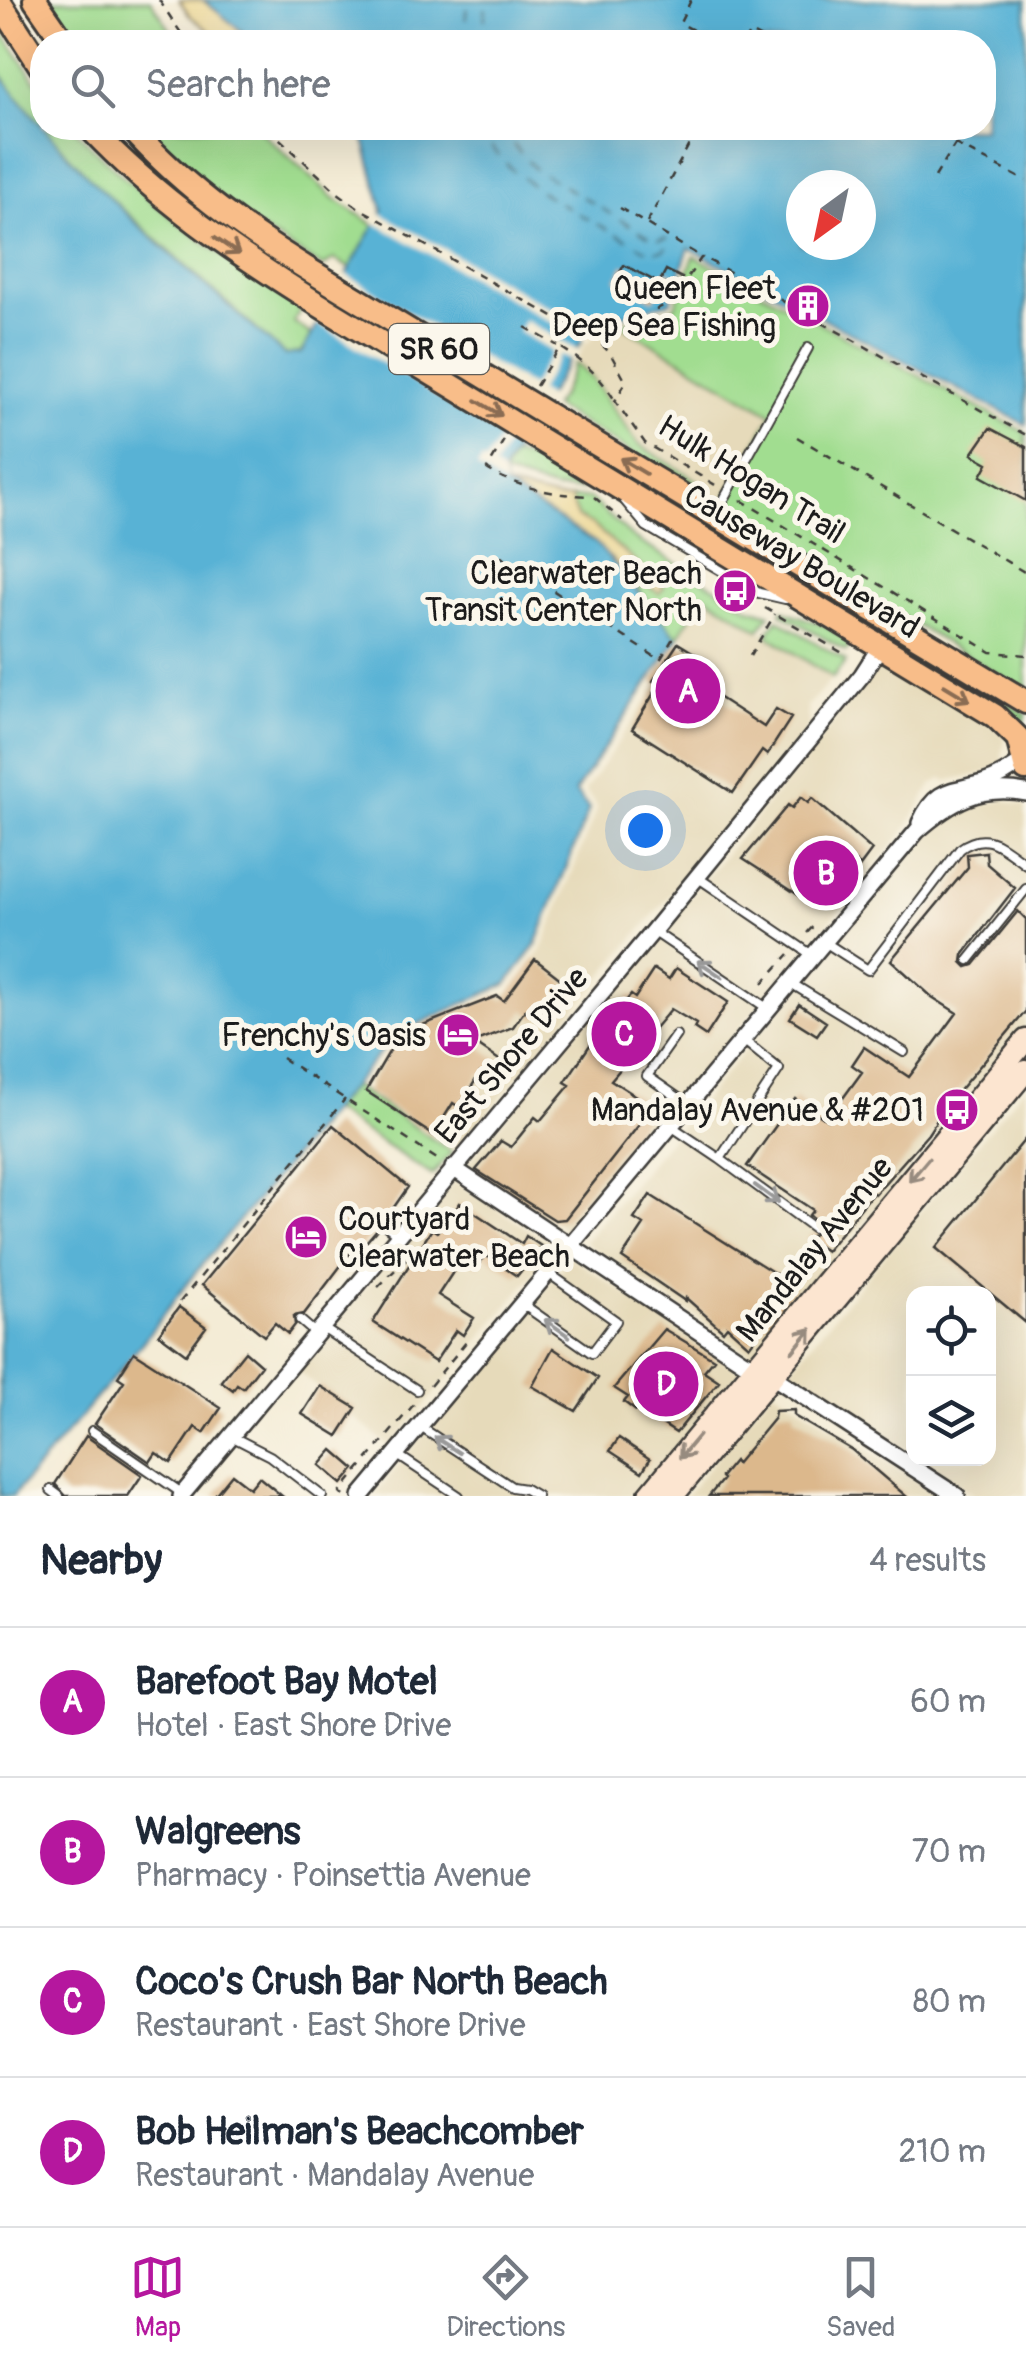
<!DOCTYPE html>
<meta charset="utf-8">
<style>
:root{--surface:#fff;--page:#f2f2f3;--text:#1f2937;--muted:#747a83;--line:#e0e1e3;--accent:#b5179e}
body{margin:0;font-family:Pangolin,sans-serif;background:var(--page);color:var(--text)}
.controls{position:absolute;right:30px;bottom:30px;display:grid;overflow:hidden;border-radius:20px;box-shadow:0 10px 40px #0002}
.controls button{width:90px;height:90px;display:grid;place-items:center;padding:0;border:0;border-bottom:2px solid var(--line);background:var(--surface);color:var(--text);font:50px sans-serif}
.compass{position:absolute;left:786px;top:170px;width:90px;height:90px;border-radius:50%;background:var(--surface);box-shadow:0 10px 40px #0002;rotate:213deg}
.you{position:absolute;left:645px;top:830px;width:35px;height:35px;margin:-25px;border:8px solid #fff;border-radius:50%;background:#1a73e8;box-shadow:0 0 0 15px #1a73e833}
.badge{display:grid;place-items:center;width:65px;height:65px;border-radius:50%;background:var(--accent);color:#fff;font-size:32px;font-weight:700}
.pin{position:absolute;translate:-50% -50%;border:5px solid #fff;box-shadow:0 2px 10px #0006}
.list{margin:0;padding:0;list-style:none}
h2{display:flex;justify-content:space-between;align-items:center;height:130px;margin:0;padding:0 40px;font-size:42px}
h2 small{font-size:32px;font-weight:400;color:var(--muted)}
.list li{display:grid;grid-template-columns:65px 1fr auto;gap:30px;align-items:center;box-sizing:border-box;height:150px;padding:0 40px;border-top:2px solid var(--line)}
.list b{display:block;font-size:38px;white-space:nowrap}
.list p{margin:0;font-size:32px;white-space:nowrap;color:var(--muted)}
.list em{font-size:32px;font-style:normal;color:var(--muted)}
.icon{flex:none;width:55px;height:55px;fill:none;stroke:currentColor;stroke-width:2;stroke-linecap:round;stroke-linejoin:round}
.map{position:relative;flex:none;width:1026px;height:1496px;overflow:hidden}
.search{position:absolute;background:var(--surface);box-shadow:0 10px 40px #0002;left:30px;right:30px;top:30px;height:110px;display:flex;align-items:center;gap:25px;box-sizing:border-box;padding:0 35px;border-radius:40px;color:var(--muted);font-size:38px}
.sheet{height:730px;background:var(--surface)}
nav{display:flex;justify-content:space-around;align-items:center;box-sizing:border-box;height:140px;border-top:2px solid var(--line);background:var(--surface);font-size:28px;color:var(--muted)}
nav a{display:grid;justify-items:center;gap:5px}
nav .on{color:var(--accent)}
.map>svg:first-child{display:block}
.built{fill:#e6daba}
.green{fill:#a1dd90;stroke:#5e7c56;stroke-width:2.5}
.sand{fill:#eeda9e;stroke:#857b5d;stroke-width:2.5}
.water{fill:#58b2d5;stroke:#3a6778;stroke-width:2.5;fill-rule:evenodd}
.pier{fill:#f4ecd6}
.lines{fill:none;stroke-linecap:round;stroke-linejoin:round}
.ferry{stroke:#345866;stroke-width:2.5;stroke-dasharray:12 10;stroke-linecap:butt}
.building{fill:#dcb88c}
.lane-casing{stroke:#3c3b38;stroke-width:12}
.street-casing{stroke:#3c3b38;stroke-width:20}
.secondary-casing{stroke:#3c3b38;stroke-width:25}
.primary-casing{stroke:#3c3b38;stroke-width:28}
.path{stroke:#3c3b38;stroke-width:2.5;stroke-dasharray:8 8;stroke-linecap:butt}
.lane{stroke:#fff;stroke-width:8}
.street{stroke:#fff;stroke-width:15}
.secondary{stroke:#fce5d0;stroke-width:20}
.primary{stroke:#f8bd89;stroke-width:22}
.primary-bridge-casing{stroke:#3c3b38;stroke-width:28;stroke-linecap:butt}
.primary-bridge{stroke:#f8bd89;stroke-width:22}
.oneway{stroke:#8a6c52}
.oneway2{stroke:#999}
.oneway3{stroke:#978b7f}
.labels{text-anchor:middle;stroke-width:10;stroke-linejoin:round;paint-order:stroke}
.shield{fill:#fbf7ec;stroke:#5f5e5a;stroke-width:2.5}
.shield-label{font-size:30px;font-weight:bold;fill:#1c1c1c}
.poi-label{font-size:32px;fill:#1c1c1c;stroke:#fbf7ec;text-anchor:end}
.street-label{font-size:32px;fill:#1c1c1c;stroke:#fbf7ec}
</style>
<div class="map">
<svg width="1026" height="1496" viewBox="0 0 1026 1496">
<rect width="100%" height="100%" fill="#fbf7ec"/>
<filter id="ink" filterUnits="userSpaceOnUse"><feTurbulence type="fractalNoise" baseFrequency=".01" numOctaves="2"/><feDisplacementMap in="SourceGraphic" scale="20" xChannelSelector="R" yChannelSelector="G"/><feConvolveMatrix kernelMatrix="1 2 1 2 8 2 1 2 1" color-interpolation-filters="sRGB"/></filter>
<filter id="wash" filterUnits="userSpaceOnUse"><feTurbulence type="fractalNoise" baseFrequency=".0048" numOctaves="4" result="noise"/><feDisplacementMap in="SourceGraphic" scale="40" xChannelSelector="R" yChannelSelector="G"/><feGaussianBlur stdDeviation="2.25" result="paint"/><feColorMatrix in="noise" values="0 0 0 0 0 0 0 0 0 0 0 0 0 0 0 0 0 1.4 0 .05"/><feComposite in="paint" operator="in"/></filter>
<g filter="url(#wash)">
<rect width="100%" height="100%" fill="#f4ecd6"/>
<!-- built -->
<path class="built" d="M 620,324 L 772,414 L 720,508 L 553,406 L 593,328 Z
M 703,593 L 833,678 L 807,707 L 809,726 L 791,751 L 457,1149 L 456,1144 L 364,1083 L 400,1041 L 510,992 L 542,950 L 596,811 L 596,805 L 585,791 L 683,647 L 686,640 L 683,629 Z
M 882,660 L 989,724 L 1005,737 L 1002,757 L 1005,763 L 984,773 L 946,781 L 943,778 L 932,785 L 905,831 L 570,1232 L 467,1165 L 804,760 Z
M 1005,800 L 1026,806 L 1026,1026 L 754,1356 L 584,1242 L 924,837 L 957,810 Z
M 1026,1085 L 1026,1496 L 975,1496 L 918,1459 L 988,1458 L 988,1294 L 914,1294 L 913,1456 L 786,1374 Z
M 454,1181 L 556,1247 L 390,1447 L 297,1370 Z
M 571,1257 L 741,1372 L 636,1496 L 373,1496 Z
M 773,1389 L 939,1496 L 685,1496 Z"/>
<!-- green -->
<path class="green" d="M 46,0 L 151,0 L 178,42 L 73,42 Z
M 0,29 L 42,90 L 42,128 L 74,128 C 141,200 217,255 301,307 L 294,322 L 312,335 L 301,353 L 285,355 L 89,179 L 39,125 L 0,73 Z
M 145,128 L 257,128 L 334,198 L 376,226 L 351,269 L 334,259 L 323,267 L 251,223 L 179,163 Z
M 694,256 L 1026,433 L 1026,691 L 720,508 L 772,414 L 620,324 L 674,308 Z
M 575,363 L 593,380 L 638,444 L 709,488 L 709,492 L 701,494 L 553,406 L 562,394 Z
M 569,441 L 599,455 L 872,621 L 860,626 L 567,444 Z
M 513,455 L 543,461 L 580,490 L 556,490 L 503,474 Z
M 571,498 L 589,498 L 632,537 L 750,608 L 770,614 L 759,630 L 703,594 L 678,638 L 636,587 L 646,584 L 659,593 L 663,587 L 594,526 L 577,517 Z
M 782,610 L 826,626 L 851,643 L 846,651 L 781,613 Z
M 777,619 L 846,661 L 833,678 L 767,635 Z
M 880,626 L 1026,714 L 1023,726 L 868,631 Z
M 352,1085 L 452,1152 L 432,1175 L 331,1110 Z"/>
<!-- sand -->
<path class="sand" d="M 179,0 L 203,0 L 255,42 L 223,42 L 190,16 Z
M 505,486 L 559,499 L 571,498 L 577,517 L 594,526 L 664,587 L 659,593 L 646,584 L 636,587 L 613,560 Z"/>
<!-- water -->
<path class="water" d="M 203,0 L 1026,0 L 1026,425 L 689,248 L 670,302 L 596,322 L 569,360 L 503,471 L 505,486 L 596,543 L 678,638 L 575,792 L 589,809 L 536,945 L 507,984 L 396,1034 L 192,1277 L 129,1360 L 13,1496 L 0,1496 L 0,73 C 80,182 184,266 285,355 L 301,353 L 383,210 L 363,136 L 353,128 L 984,128 L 984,42 L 255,42 ZM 801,185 L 861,185 L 861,245 L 801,245 Z"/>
<!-- pier -->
<path class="pier" d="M 377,211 L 595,333 L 588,343 L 372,222 Z
M 343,272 L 531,386 L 552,352 L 518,331 L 525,320 L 581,352 L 574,362 L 560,356 L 539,391 L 553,400 L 523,449 L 509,442 L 494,467 L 503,474 L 505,486 L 477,468 L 482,460 L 485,462 L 501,436 L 315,322 Z"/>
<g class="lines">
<!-- ferry -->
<path class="ferry" d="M 464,42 L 467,0
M 483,42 L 486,0
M 480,128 C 507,186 596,221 650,252 L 664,250 L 671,238
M 498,128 L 535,169 L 655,240 L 668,238"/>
</g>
<g id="blocks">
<!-- building -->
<path class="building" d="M 624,265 L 659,283 L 666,270 L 682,278 L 673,296 L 660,289 L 654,300 L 616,280 Z
M 990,428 L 1026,447 L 1026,501 L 981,476 L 988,463 L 972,454 Z
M 678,643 L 702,658 L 698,664 L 704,668 L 695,682 L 764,727 L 776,709 L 791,718 L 767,755 L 762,751 L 733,793 L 632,729 L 659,685 L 653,681 Z
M 801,797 L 808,803 L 812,798 L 872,850 L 860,866 L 856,862 L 822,905 L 811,898 L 809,902 L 743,859 L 788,805 L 792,808 Z
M 986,852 L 987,864 L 1015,888 L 963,955 L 962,962 L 967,967 L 974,965 L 1018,911 L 1026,919 L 1026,1011 L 946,1106 L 928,1134 L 875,1194 L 873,1193 L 826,1251 L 807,1238 L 821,1230 L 819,1223 L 809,1215 L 813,1210 L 747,1166 L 795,1099 L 827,1120 L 862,1072 L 852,1065 L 864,1047 L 909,1077 L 932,1047 L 957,1013 L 932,997 L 891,960 L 968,867 L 967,854 Z
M 535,959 L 567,984 L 536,1019 L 525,1010 L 513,1027 L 473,1042 L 508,1066 L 496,1084 L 480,1073 L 459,1107 L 453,1103 L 433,1135 L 366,1091 L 402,1030 L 405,1032 L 497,996 L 504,1001 Z
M 676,968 L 728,1002 L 706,1036 L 694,1028 L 696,1024 L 671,1009 L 611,1080 L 653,1107 L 565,1219 L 555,1220 L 476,1170 L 501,1141 L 511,1147 L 535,1117 L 540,1121 L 570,1085 L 565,1082 L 592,1042 L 631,995 L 635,998 L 654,969 L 669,979 Z
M 799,1004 L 826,1022 L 817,1035 L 790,1018 Z
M 333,1125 L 408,1187 L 387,1217 L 378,1218 L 378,1228 L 356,1254 L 352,1251 L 304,1314 L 294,1316 L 295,1325 L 288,1334 L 275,1323 L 264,1336 L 202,1285 Z
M 1026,1138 L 1026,1323 L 936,1248 Z
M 650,1195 L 795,1286 L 749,1346 L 727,1326 L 723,1331 L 686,1298 L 685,1301 L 622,1258 L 644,1225 L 634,1219 Z
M 460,1203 L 522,1244 L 526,1236 L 541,1246 L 517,1276 L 485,1255 L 478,1266 L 463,1257 L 438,1295 L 474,1318 L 463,1335 L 456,1330 L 435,1362 L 373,1322 L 432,1229 L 437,1232 L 441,1226 L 443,1228 Z
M 179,1307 L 206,1327 L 186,1354 L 159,1334 Z
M 664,1329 L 714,1359 L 704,1371 L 719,1381 L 676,1433 L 638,1408 L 636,1411 L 624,1402 L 628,1397 L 614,1388 Z
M 553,1348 L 598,1378 L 576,1411 L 532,1386 Z
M 245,1351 L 261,1365 L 243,1388 L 237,1384 L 233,1390 L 221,1381 Z
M 134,1352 L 221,1408 L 204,1433 L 195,1427 L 171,1463 L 156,1453 L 150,1462 L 95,1424 L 124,1381 L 118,1377 Z
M 320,1386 L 356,1408 L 338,1436 L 302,1414 Z
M 794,1410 L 794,1416 L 852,1450 L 906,1496 L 709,1496 L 723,1479 L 721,1477 L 734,1461 L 736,1464 L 774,1418 L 775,1411 Z
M 86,1436 L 142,1475 L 128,1496 L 66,1496 L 55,1484 Z
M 619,1438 L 650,1459 L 642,1472 L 610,1451 Z
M 333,1450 L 355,1469 L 342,1484 L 320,1465 Z
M 232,1474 L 250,1488 L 259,1477 L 282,1496 L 214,1496 Z"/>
</g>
</g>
<g filter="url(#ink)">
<use href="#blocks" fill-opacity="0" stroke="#3c3b38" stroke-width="2.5"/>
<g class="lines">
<defs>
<path id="lane" d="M 625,501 L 646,526 L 759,593 L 785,599
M 717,512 L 808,348
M 697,877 L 812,955
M 653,931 L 767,1008
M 823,941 L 868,970 L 960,849 C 987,829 1002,847 1026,864
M 969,960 L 1026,889
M 789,982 L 904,1052
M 676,1035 L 647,1076 L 687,1104
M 671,1126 L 720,1159 L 779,1069 L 742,1039
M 720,1159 L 814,1228
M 383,1223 L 398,1235
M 521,1303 L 592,1353 L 616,1321 L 547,1272
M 300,1320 L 315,1333
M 321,1327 L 417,1390
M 419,1426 L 512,1487 L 525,1489 L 537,1496
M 92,1431 L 183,1494
M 231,1436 L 270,1456 L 322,1496
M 396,1454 L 459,1496
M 51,1490 L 59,1496"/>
<path id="street" d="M 920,823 C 936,788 950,792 983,783 C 999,778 1012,770 1025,759
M 453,1168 L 743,1361 L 772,1376 L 957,1496
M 181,1496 L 653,931 L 862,675 L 880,647
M 361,1496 L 917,831 C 950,802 980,784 1026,793"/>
<path id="secondary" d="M 648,1496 L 1026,1040
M 673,1496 L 1026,1071"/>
<path id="primary" d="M 35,0 L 64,42
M 0,3 L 42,68
M 90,128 C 157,199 233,251 316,303
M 131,128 C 187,191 257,239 329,282
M 550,416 L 1026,702
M 536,437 L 995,716 L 1018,738 L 1026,769"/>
</defs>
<!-- lane casing -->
<use href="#lane" class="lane-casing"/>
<!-- street casing -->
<use href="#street" class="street-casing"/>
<!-- secondary casing -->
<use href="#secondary" class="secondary-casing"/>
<!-- primary casing -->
<use href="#primary" class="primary-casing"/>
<!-- path -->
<path class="path" d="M 159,0 L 187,42
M 691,0 L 680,23 L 715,42
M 744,42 L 750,32 L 769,42
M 984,98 L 987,93
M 268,128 L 338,193 L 359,208 L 600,343 L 610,353 L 626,382 L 615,401 L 645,443 L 717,486
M 955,144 L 1026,181
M 935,177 L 965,128
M 620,208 L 703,258
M 647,223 L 698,128
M 525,327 L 558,346
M 658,327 L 657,309 L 671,302 L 701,258 L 708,260 L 1026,435
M 536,386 L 560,347 C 583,361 599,375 614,399
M 797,437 L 1026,573
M 504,440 L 487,469 C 517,488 555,495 591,496
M 594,497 L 622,520
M 741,500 L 991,652 L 1026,655
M 500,556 L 660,660 L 672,640 L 678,640
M 765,608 L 846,655
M 750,656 L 775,614
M 807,933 L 816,923
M 763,983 L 789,954
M 282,1058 L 440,1161
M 378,1287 L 409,1256
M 180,1302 L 345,1099
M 430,1386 L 467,1341
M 344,1496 L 340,1492 L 415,1403"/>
<!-- lane -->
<use href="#lane" class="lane"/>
<!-- street -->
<use href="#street" class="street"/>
<!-- secondary -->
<use href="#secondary" class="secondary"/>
<!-- primary -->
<use href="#primary" class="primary"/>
<defs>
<path id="primary-bridge" d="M 329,282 L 550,416
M 316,303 L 536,437"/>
</defs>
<!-- primary-bridge casing -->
<use href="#primary-bridge" class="primary-bridge-casing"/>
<!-- primary-bridge -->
<use href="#primary-bridge" class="primary-bridge"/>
</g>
<!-- one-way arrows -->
<defs><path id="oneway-shaft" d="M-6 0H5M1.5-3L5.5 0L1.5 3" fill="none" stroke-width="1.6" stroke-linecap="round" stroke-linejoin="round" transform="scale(2.5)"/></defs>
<g class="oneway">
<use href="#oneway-shaft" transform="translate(227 246) rotate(34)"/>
<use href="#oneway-shaft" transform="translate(489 408) rotate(31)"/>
<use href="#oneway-shaft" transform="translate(633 466) rotate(-149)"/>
<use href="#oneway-shaft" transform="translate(957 693) rotate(31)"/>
</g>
<g class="oneway2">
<use href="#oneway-shaft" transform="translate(710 969) rotate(-146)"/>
<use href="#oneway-shaft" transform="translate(767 1194) rotate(36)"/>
<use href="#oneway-shaft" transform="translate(557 1328) rotate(-145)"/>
<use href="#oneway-shaft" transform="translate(447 1445) rotate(-147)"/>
</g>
<g class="oneway3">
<use href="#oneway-shaft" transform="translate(919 1170) rotate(130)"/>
<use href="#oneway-shaft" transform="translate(802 1340) rotate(-51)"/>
<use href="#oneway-shaft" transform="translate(689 1447) rotate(130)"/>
</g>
</g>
<!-- icons -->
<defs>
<symbol id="building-disc" viewBox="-11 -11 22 22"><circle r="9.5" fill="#b5179e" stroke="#fbf7ec"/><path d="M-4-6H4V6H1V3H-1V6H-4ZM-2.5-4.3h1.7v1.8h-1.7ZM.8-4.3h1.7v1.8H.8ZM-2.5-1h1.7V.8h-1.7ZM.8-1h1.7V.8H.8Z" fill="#fff"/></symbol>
<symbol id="bus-disc" viewBox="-11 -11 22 22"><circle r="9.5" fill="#b5179e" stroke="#fbf7ec"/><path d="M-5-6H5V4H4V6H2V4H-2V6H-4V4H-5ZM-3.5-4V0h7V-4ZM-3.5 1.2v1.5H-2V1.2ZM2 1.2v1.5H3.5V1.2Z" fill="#fff"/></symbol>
<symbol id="hotel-disc" viewBox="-11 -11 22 22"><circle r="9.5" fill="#b5179e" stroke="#fbf7ec"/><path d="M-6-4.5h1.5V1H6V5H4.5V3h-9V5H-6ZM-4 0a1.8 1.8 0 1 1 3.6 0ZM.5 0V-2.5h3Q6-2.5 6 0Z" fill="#fff"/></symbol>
</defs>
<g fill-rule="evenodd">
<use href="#building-disc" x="783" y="281" width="50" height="50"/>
<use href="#bus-disc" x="710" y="566" width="50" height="50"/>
<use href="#hotel-disc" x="433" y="1010" width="50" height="50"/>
<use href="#bus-disc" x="932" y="1085" width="50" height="50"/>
<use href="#hotel-disc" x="281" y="1212" width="50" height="50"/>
</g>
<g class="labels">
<!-- shield labels -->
<rect class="shield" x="389" y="324" width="100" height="50" rx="8"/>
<g class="shield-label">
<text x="439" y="359">SR 60</text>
</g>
<!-- poi labels -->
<g class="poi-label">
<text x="776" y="299">Queen Fleet<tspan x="776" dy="37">Deep Sea Fishing</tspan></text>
<text x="702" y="584">Clearwater Beach<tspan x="702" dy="37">Transit Center North</tspan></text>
<text x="426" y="1046">Frenchy's Oasis</text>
<text x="924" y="1121">Mandalay Avenue &amp; #201</text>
<text x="338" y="1230" text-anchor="start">Courtyard<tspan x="338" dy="37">Clearwater Beach</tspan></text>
</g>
<!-- street labels -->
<g class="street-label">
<text transform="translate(752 479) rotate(32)" y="11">Hulk Hogan Trail</text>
<text transform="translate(802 561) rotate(31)" y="11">Causeway Boulevard</text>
<text transform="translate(511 1055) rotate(-50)" y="11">East Shore Drive</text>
<text transform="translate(814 1249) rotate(-51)" y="11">Mandalay Avenue</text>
</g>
</g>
</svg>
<div class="controls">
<button><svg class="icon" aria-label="locate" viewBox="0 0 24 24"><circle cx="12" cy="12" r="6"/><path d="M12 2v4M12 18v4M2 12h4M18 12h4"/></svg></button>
<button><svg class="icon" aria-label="layers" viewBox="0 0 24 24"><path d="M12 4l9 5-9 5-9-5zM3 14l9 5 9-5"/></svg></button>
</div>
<svg class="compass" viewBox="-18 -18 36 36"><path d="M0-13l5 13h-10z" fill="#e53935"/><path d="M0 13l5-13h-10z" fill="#747a83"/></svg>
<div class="you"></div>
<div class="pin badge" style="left:688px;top:691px">A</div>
<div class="pin badge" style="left:826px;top:873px">B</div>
<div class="pin badge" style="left:624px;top:1034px">C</div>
<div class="pin badge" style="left:666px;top:1384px">D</div>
<div class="search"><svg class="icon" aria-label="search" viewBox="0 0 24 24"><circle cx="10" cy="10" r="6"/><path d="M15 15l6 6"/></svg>Search here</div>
</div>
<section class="sheet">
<h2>Nearby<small>4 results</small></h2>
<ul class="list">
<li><span class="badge">A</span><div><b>Barefoot Bay Motel</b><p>Hotel · East Shore Drive</p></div><em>60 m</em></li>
<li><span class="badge">B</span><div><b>Walgreens</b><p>Pharmacy · Poinsettia Avenue</p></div><em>70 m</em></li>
<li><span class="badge">C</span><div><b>Coco's Crush Bar North Beach</b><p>Restaurant · East Shore Drive</p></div><em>80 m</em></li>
<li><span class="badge">D</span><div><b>Bob Heilman's Beachcomber</b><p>Restaurant · Mandalay Avenue</p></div><em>210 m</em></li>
</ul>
</section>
<nav>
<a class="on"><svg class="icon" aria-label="map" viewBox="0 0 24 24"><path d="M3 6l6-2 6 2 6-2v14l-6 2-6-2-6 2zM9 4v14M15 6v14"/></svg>Map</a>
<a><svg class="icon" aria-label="directions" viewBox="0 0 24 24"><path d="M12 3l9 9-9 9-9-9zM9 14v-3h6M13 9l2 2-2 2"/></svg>Directions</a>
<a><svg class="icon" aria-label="saved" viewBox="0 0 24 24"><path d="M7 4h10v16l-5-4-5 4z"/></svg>Saved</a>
</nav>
